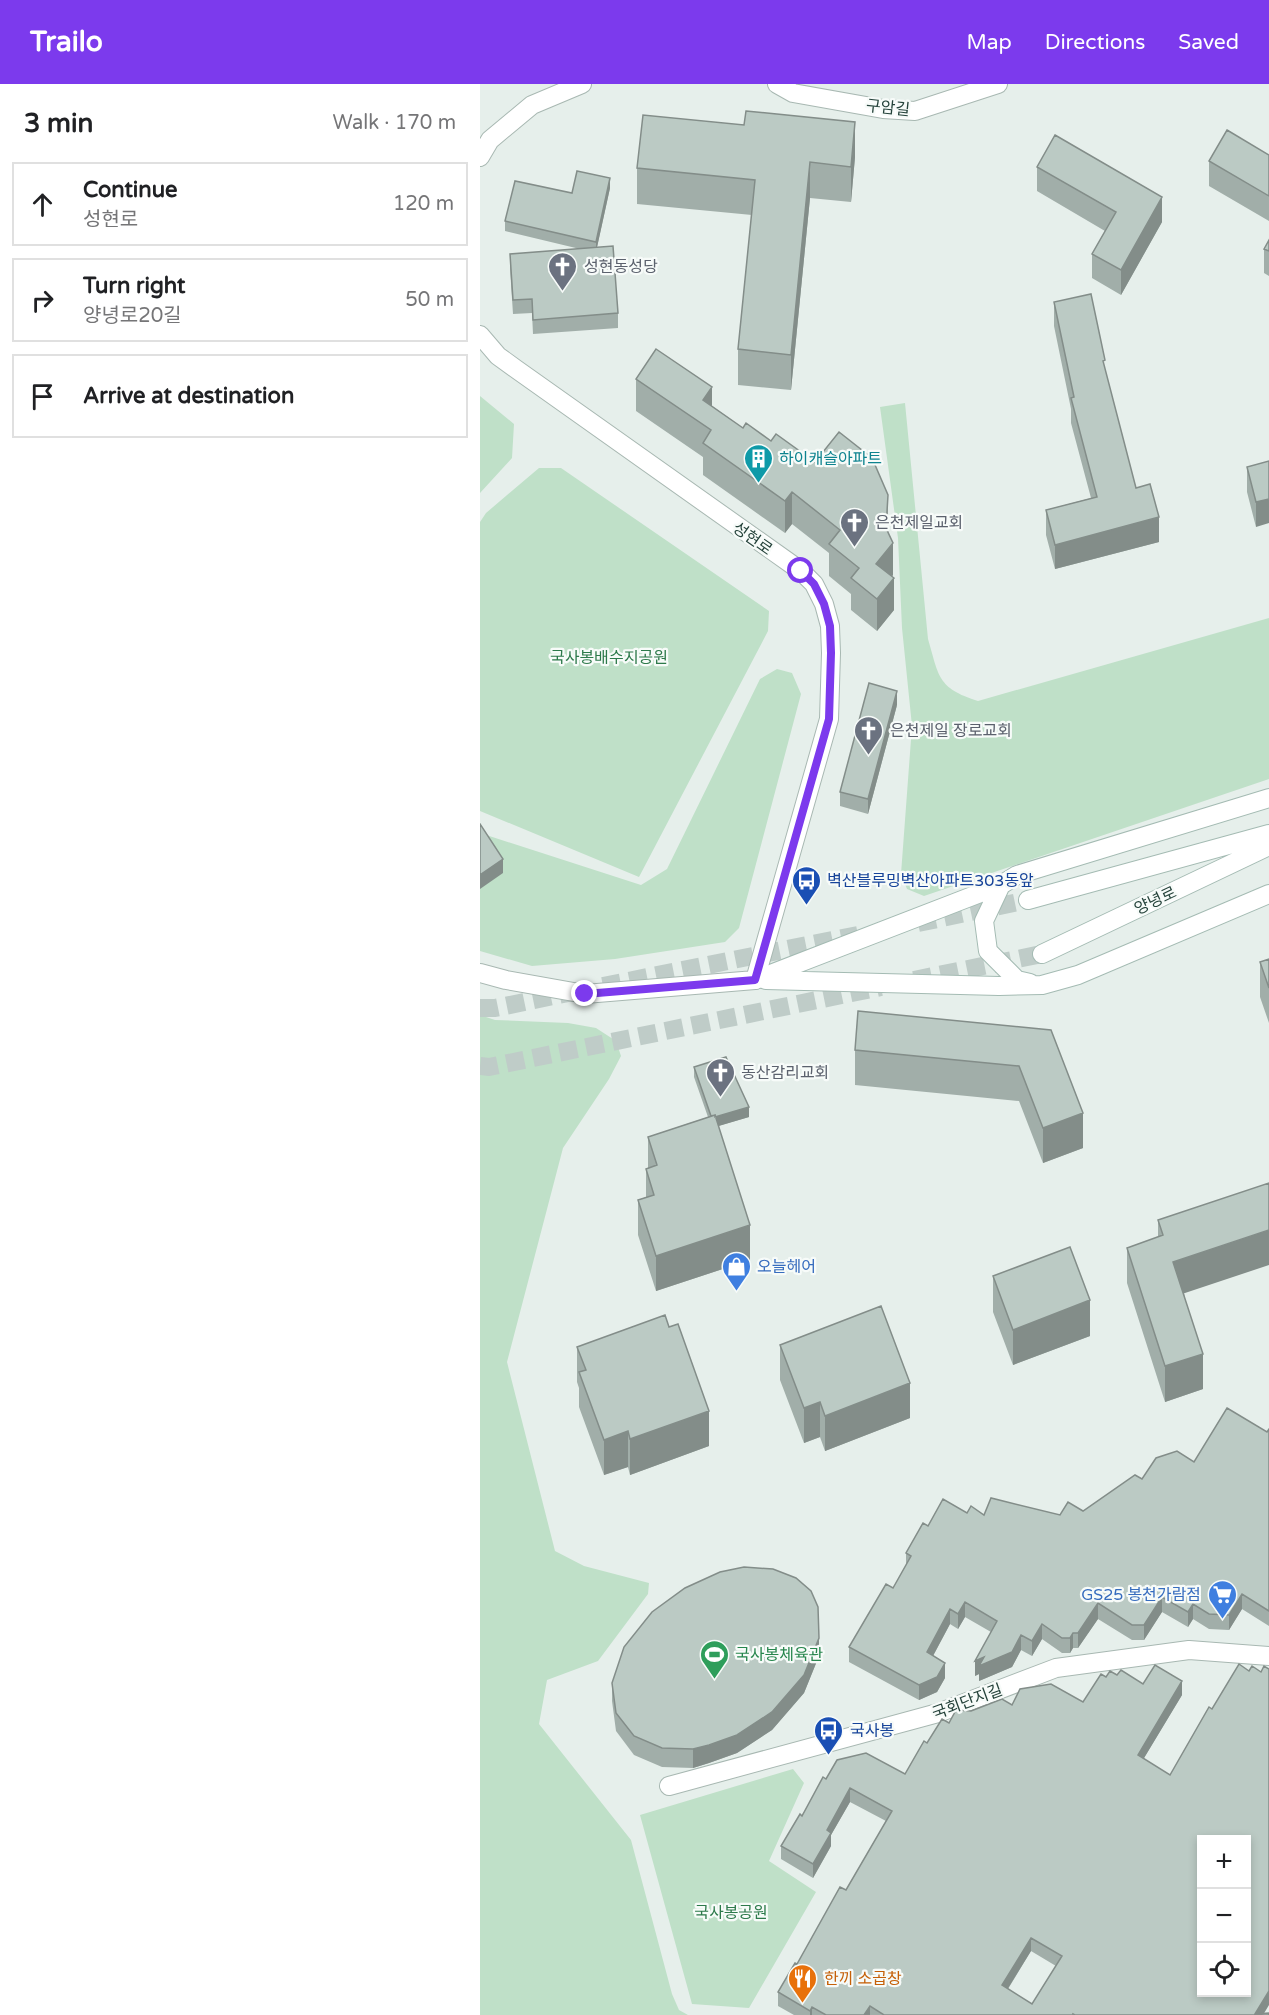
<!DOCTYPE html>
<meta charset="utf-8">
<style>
:root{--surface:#fff;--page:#f6f6f6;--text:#202124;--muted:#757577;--line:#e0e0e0;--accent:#7c3aed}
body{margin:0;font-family:"Varela Round","Noto Sans KR",sans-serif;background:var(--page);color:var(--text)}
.controls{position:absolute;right:18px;bottom:18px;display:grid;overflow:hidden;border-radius:0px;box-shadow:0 3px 9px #0003}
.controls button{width:54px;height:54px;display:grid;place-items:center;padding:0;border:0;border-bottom:2px solid var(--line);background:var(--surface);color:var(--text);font:30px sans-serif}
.stop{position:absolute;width:18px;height:18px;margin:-14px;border:4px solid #7c3aed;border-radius:50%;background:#fff}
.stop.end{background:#7c3aed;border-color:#fff;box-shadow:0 2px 6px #0008}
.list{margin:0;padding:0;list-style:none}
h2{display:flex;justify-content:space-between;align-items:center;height:78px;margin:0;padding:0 24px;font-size:26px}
h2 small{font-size:20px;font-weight:400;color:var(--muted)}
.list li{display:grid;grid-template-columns:39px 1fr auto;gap:18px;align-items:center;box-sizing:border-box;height:84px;margin:0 12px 12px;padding:0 12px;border:2px solid var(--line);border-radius:0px}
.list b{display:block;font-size:22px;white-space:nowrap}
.list p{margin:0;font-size:20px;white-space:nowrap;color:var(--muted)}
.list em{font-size:20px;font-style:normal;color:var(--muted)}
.icon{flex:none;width:33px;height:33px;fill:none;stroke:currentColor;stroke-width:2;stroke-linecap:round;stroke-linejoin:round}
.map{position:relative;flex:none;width:789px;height:1931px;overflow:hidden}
header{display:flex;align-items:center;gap:36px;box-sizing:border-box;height:84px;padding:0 30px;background:var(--accent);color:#fff}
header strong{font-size:28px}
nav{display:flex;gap:33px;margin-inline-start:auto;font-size:21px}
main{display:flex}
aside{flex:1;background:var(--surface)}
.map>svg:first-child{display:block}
.green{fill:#bfe0c8}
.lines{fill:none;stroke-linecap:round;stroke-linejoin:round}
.secondary-tunnel{stroke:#bfccc8;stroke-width:18;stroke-dasharray:18 9;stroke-linecap:butt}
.minor-casing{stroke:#a8b8b2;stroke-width:20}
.tertiary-casing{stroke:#a8b8b2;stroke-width:20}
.secondary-casing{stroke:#a4bbb3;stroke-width:20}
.minor{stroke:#fff;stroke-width:18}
.tertiary{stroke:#fff;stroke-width:18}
.secondary{stroke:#fff;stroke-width:18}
.wall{fill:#a1aea9;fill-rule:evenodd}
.shaded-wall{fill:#838d89}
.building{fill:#bbcac4;stroke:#838d89;stroke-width:1.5;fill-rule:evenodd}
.route{stroke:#7c3aed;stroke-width:8}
.labels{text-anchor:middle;stroke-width:4.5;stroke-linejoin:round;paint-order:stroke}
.street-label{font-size:16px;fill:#24423a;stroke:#f7fbf9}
.worship-label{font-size:16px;fill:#5b616d;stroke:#f7fbf9;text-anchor:start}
.culture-label{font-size:16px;fill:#0d838f;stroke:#f7fbf9;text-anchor:start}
.park-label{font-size:16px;fill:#2d7a4b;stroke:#f7fbf9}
.transit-label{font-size:16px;fill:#164399;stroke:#f7fbf9;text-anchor:start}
.shop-label{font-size:16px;fill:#366cbe;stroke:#f7fbf9;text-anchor:start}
.leisure-label{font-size:16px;fill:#27864d;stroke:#f7fbf9;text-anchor:start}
.food-label{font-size:16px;fill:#c56008;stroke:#f7fbf9;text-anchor:start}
</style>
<header>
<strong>Trailo</strong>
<nav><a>Map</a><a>Directions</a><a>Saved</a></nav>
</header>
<main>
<aside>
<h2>3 min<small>Walk · 170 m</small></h2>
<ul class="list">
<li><svg class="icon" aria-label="ahead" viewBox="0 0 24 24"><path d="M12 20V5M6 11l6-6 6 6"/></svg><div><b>Continue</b><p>성현로</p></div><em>120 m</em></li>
<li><svg class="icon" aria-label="right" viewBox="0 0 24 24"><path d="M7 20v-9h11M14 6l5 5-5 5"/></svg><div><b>Turn right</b><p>양녕로20길</p></div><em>50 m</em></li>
<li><svg class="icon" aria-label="arrive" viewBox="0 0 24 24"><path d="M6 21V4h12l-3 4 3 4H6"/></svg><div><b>Arrive at destination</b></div></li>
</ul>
</aside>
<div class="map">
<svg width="789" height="1931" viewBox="0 0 789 1931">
<rect width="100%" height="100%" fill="#e6efeb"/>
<!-- green -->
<path class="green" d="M 0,312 L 34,340 L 32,374 L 0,409 Z
M 425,319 L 448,555 C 459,592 457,604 498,617 L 789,534 L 789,695 L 444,812 L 427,805 L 421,790 L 432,642 L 422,544 L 418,454 L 400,323 Z
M 59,384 L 81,384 L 289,527 L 288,547 L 159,793 L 0,727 L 0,438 L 6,429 Z
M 297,585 L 312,589 L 321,610 L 259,844 L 245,858 L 135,875 L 52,882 L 0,867 L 0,749 L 161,801 L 187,785 L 280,595 Z
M 0,931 L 15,936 L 88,939 L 116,944 L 136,957 L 141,972 L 129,995 L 83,1064 L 27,1278 L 75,1467 L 104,1482 L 169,1499 L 168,1510 L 118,1577 L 67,1596 L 59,1640 L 151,1756 L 192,1910 L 199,1926 L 208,1931 L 0,1931 Z
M 313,1685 L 324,1699 L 289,1777 L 336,1808 L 269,1924 L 212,1920 L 160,1731 Z"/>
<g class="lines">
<!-- secondary-tunnel -->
<path class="secondary-tunnel" d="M 438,839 L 548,816
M 434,896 L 562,870
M 123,902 L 378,851
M 0,924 L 15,924 L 93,908
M 0,982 L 9,983 L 401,903"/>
<defs>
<path id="minor" d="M 297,0 L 313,9 L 403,25 L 435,27 L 518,0
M 0,889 L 26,896 L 105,910"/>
<path id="tertiary" d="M 0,73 L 10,56 L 52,21 L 102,0
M 0,251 L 18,272 L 36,285 L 321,487 L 334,500 L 344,520 L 350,542 L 351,569 L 349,635 L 275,896 L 105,910
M 189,1702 L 458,1629 L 576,1584 L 709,1566 L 789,1572"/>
<path id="secondary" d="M 521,801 L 504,837 L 508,867 L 537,896 L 550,899
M 548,816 L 789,750
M 562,870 L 789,762
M 275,896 L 521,801 L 537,791 L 789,714
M 286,896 L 519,902 L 562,901 L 598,891 L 789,810"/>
</defs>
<!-- minor casing -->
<use href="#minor" class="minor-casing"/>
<!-- tertiary casing -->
<use href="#tertiary" class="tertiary-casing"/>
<!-- secondary casing -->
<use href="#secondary" class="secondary-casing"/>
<!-- minor -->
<use href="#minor" class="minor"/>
<!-- tertiary -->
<use href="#tertiary" class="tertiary"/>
<!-- secondary -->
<use href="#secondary" class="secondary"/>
</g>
<!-- wall -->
<path class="wall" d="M 789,71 L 789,137 L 729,102 L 729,77 Z
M 375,73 L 371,118 L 330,114 L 311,306 L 258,301 L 258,265 L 272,131 L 157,120 L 157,84 Z
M 557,83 L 682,138 L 641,211 L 612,194 L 612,170 L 625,147 L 557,107 Z
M 130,104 L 117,163 L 138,229 L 138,244 L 53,250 L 52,229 L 33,230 L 30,184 L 30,170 L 100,165 L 25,147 L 25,137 L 92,109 Z
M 789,156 L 789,192 L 784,189 L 784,165 Z
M 574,218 L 625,285 L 656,404 L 679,458 L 575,485 L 566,451 L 566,426 L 611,414 L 591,339 L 591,325 L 574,242 Z
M 156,295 L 232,322 L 408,447 L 413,491 L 412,492 L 414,526 L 397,547 L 371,526 L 371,510 L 349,492 L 349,469 L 312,440 L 305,449 L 223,391 L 223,373 L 156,327 Z
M 789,377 L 776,443 L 767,408 L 767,383 Z
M 417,621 L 388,730 L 360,722 L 360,708 Z
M 789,875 L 789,939 L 780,913 L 780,878 Z
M 571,946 L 603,1064 L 563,1079 L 539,1017 L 375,1001 L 375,966 Z
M 214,983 L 269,1033 L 238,1042 L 270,1176 L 176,1207 L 158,1151 L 158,1116 L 166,1113 L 166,1085 L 168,1084 L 168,1053 L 228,1033 L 214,993 Z
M 678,1136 L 704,1209 L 723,1305 L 685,1318 L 647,1199 L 647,1164 L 678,1153 Z
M 513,1192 L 610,1252 L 533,1281 L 513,1228 Z
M 300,1261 L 430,1334 L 345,1367 L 340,1353 L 324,1359 L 300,1296 Z
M 97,1263 L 229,1362 L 150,1391 L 148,1383 L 124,1391 L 99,1323 L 99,1304 L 97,1298 Z
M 789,1345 L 789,1542 L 762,1525 L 749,1546 L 729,1545 L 713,1535 L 708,1543 L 682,1528 L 664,1556 L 652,1556 L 618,1535 L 598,1564 L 593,1564 L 590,1569 L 582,1569 L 562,1555 L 552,1572 L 541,1566 L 532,1583 L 499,1597 L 499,1590 L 495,1592 L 511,1548 L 485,1533 L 478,1545 L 470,1540 L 453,1572 L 465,1594 L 457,1608 L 439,1616 L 369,1578 L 369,1563 L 413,1504 L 426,1481 L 426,1469 L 448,1442 L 487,1429 L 504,1431 L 580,1431 L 603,1427 L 662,1395 L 714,1378 L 787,1348 Z
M 339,1572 L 324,1609 L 292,1646 L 257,1669 L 229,1679 L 213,1684 L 182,1683 L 154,1671 L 136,1647 L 132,1617 L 132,1599 Z
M 637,1591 L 663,1600 L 702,1611 L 664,1674 L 784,1929 L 789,1931 L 314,1931 L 298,1922 L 298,1908 L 366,1806 L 406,1737 L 370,1718 L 351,1751 L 351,1762 L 333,1794 L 301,1775 L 301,1762 L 346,1695 L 425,1690 L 447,1659 L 469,1639 L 491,1627 L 532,1621 L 603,1618 L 626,1593 ZM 551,1867 L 576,1882 L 552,1920 L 528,1905 Z"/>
<!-- shaded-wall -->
<path class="shaded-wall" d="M 375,38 L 375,73 L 371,118 L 371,83 Z
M 330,78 L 330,114 L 311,306 L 311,271 Z
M 130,94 L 130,104 L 116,168 L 116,158 Z
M 682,113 L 682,138 L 641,211 L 641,186 Z
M 232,303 L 232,335 L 223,316 Z
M 312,408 L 312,440 L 305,449 L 305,417 Z
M 408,411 L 407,467 L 413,459 L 413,491 L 396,512 L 396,480 L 406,444 Z
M 789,415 L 789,439 L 776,443 L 776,418 Z
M 679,433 L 679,458 L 575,485 L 575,461 Z
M 414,494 L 414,526 L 397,547 L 397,515 Z
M 417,607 L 417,621 L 388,730 L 388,715 Z
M 23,775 L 23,789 L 0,805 L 0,791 Z
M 269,1023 L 269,1033 L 232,1044 L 232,1034 Z
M 603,1029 L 603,1064 L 563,1079 L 563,1044 Z
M 270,1141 L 270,1176 L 176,1207 L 176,1172 Z
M 789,1146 L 789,1181 L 693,1213 L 693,1178 Z
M 610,1216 L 610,1252 L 533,1281 L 533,1246 Z
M 723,1270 L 723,1305 L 685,1318 L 685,1282 Z
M 430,1299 L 430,1334 L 345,1367 L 345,1332 Z
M 340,1318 L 340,1353 L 324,1359 L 324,1324 Z
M 229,1327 L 229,1362 L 150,1391 L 150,1355 Z
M 148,1347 L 148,1383 L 124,1391 L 124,1356 Z
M 762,1510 L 762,1525 L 749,1546 L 749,1531 Z
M 682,1513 L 682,1528 L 664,1556 L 664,1541 Z
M 485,1518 L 485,1533 L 478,1545 L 478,1530 Z
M 618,1519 L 618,1535 L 598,1564 L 598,1549 Z
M 713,1520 L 713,1535 L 708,1543 L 708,1528 Z
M 470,1525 L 470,1540 L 447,1583 L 447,1568 Z
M 562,1540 L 562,1555 L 552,1572 L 552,1557 Z
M 593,1549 L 593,1564 L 590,1569 L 590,1554 Z
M 541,1551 L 541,1566 L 532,1583 L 499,1597 L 499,1590 L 495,1592 L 495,1577 Z
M 339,1554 L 339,1572 L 324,1609 L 292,1646 L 257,1669 L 229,1679 L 213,1684 L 213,1665 Z
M 465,1579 L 465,1594 L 457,1608 L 439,1616 L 439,1601 Z
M 702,1597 L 702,1611 L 658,1684 L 658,1671 Z
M 370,1704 L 370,1718 L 351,1751 L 351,1762 L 333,1794 L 333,1780 L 347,1746 Z
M 551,1854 L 551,1867 L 522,1914 L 522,1901 Z
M 789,1907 L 789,1921 L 783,1931 L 775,1930 Z
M 390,1922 L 390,1931 L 384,1931 Z
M 332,1923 L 332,1931 L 330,1931 L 330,1927 Z"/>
<!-- building -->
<path class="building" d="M 266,27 L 375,38 L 371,83 L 330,78 L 311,271 L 258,265 L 275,96 L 157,84 L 163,31 L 264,41 Z
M 747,46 L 789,71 L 789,112 L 729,77 Z
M 575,51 L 682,113 L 641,186 L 612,170 L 636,128 L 557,83 Z
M 97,87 L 130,94 L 116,158 L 25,137 L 35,97 L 92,109 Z
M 789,156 L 789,167 L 784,165 Z
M 133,162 L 138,229 L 53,236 L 52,215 L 33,216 L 30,170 Z
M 611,210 L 625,276 L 623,277 L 656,404 L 670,400 L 679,433 L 575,461 L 566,426 L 617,413 L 591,314 L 594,313 L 574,218 Z
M 176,265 L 232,303 L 223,316 L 263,344 L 266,339 L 291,357 L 296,350 L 335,378 L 359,348 L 392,374 L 408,411 L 406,444 L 413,459 L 396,480 L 414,494 L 397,515 L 371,494 L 379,484 L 349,460 L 360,446 L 312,408 L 305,417 L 223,359 L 231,346 L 156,295 Z
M 789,377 L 789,415 L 776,418 L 767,383 Z
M 389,599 L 417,607 L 388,715 L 360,708 Z
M 0,740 L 23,775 L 0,791 Z
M 789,875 L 789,904 L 780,878 Z
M 378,927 L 571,946 L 603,1029 L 563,1044 L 539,982 L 375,966 Z
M 246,973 L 269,1023 L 235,1033 L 235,1031 L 231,1032 L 214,983 Z
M 235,1031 L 270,1141 L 176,1172 L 158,1116 L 174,1111 L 166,1085 L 177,1081 L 168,1053 Z
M 789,1099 L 789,1146 L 693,1178 L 723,1270 L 685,1282 L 647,1164 L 683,1151 L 678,1136 Z
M 590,1163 L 610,1216 L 533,1246 L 513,1192 Z
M 401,1222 L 430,1299 L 345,1332 L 340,1318 L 324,1324 L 300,1261 Z
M 185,1231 L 189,1243 L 198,1240 L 229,1327 L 150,1355 L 148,1347 L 124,1356 L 99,1288 L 106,1286 L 97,1263 Z
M 747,1324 L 787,1348 L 789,1345 L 789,1527 L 762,1510 L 749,1531 L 729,1530 L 713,1520 L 708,1528 L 682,1513 L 664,1541 L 652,1541 L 618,1519 L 598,1549 L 593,1549 L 590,1554 L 582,1554 L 562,1540 L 552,1557 L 541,1551 L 532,1568 L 499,1582 L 504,1573 L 495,1577 L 517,1537 L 485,1518 L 478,1530 L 470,1525 L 447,1568 L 465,1579 L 457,1593 L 439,1601 L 369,1563 L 406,1500 L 413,1504 L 431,1472 L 426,1469 L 443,1439 L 448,1442 L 463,1415 L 487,1429 L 491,1422 L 504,1431 L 511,1414 L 580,1431 L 588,1418 L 603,1427 L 655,1391 L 662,1395 L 676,1374 L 697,1367 L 714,1378 Z
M 264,1483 L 293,1485 L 316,1494 L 331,1507 L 338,1523 L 339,1554 L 324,1591 L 292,1628 L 257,1651 L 229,1661 L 213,1665 L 182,1664 L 154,1652 L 136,1629 L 132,1599 L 144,1563 L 172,1528 L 205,1504 L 240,1488 Z
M 759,1580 L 769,1587 L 772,1582 L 781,1588 L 784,1582 L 789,1585 L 789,1907 L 775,1930 L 789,1929 L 789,1931 L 595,1931 L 593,1930 L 593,1931 L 404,1931 L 390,1922 L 384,1931 L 346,1931 L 332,1923 L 330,1927 L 298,1908 L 315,1879 L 317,1880 L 360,1803 L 366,1806 L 412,1727 L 370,1704 L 347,1746 L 351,1749 L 333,1780 L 301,1762 L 320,1730 L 322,1732 L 343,1693 L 346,1695 L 357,1676 L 386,1669 L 425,1690 L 444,1657 L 447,1659 L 462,1635 L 469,1639 L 476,1626 L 491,1627 L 522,1615 L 532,1621 L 540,1605 L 571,1600 L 603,1618 L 621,1590 L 626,1593 L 630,1587 L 637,1591 L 641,1586 L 663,1600 L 675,1581 L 702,1597 L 658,1671 L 690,1691 L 729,1623 L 732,1625 ZM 722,1755 L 766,1755 L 766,1908 L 722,1908 ZM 551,1854 L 582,1872 L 552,1920 L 522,1901 Z"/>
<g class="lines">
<!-- route -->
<path class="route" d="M 105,910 L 275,896 L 349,635 L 351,569 L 350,542 L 344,520 L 334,500 L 321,487"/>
</g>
<!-- icons -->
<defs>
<symbol id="church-pin" viewBox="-11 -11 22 30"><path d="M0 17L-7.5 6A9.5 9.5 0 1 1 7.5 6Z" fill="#6b7280" stroke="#f7fbf9"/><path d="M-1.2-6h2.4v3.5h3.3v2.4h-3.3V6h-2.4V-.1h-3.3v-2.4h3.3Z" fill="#fff"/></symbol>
<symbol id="building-pin" viewBox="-11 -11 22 30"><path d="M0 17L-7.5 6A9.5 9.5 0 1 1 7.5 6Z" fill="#0f9aa8" stroke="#f7fbf9"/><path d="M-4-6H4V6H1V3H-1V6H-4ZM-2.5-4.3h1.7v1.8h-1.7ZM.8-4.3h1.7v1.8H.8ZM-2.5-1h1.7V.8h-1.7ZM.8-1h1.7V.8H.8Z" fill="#fff"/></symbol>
<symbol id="bus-pin" viewBox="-11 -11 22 30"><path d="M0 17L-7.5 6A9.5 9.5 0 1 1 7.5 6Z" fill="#1a4fb4" stroke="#f7fbf9"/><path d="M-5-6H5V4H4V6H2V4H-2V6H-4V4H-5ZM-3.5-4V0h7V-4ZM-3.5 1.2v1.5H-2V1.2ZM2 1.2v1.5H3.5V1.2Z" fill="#fff"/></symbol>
<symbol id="shop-pin" viewBox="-11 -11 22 30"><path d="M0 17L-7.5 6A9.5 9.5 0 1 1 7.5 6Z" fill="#3f7fe0" stroke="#f7fbf9"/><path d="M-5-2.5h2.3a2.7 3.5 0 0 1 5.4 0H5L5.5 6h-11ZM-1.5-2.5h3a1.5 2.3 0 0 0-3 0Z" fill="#fff"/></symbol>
<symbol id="supermarket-pin" viewBox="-11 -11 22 30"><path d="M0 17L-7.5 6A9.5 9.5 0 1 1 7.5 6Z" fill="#3f7fe0" stroke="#f7fbf9"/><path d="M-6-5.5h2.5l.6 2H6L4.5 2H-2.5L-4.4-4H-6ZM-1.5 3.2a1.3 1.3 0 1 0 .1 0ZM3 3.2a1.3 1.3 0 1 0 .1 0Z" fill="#fff"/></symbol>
<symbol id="stadium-pin" viewBox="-11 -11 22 30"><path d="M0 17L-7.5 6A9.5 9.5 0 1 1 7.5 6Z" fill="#2e9e5b" stroke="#f7fbf9"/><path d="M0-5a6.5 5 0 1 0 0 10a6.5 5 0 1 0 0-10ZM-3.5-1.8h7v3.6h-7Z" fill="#fff"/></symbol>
<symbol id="restaurant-pin" viewBox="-11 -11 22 30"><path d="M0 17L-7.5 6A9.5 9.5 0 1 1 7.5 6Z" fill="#e8710a" stroke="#f7fbf9"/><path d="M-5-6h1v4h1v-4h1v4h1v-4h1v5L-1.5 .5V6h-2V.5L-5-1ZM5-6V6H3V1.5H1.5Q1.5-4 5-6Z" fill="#fff"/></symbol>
</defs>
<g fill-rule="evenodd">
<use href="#church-pin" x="66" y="166" width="33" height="45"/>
<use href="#building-pin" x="262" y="358" width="33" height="45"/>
<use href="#church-pin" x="358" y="422" width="33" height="45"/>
<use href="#church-pin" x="372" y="630" width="33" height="45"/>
<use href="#bus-pin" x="310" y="780" width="33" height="45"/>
<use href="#church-pin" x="224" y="972" width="33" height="45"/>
<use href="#shop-pin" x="240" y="1166" width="33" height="45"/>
<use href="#supermarket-pin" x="726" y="1494" width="33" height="45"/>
<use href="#stadium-pin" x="218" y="1554" width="33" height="45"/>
<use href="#bus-pin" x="332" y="1630" width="33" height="45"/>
<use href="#restaurant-pin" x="306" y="1878" width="33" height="45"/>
</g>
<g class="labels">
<!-- street labels -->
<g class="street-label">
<text transform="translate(408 23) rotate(6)" y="6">구암길</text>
<text transform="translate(273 454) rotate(35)" y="6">성현로</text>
<text transform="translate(675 816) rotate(-25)" y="6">양녕로</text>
<text transform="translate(487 1617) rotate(-20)" y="6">국회단지길</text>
</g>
<!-- worship labels -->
<g class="worship-label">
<text x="104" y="188">성현동성당</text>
<text x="395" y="444">은천제일교회</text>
<text x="410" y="652">은천제일 장로교회</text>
<text x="261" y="994">동산감리교회</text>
</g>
<!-- culture labels -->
<g class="culture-label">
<text x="299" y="380">하이캐슬아파트</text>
</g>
<!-- park labels -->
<g class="park-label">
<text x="129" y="579">국사봉배수지공원</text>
<text x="251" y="1834">국사봉공원</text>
</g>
<!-- transit labels -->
<g class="transit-label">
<text x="347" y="802">벽산블루밍벽산아파트303동앞</text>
<text x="370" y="1652">국사봉</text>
</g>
<!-- shop labels -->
<g class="shop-label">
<text x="277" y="1188">오늘헤어</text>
<text x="721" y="1516" text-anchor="end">GS25 봉천가람점</text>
</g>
<!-- leisure labels -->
<g class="leisure-label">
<text x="255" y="1576">국사봉체육관</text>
</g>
<!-- food labels -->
<g class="food-label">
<text x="344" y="1900">한끼 소곱창</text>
</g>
</g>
</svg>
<div class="controls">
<button>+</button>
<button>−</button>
<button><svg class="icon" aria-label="locate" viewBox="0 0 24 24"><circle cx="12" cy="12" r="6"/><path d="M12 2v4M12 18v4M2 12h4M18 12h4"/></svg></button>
</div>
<div class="stop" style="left:321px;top:487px"></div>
<div class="stop end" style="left:105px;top:910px"></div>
</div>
</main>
